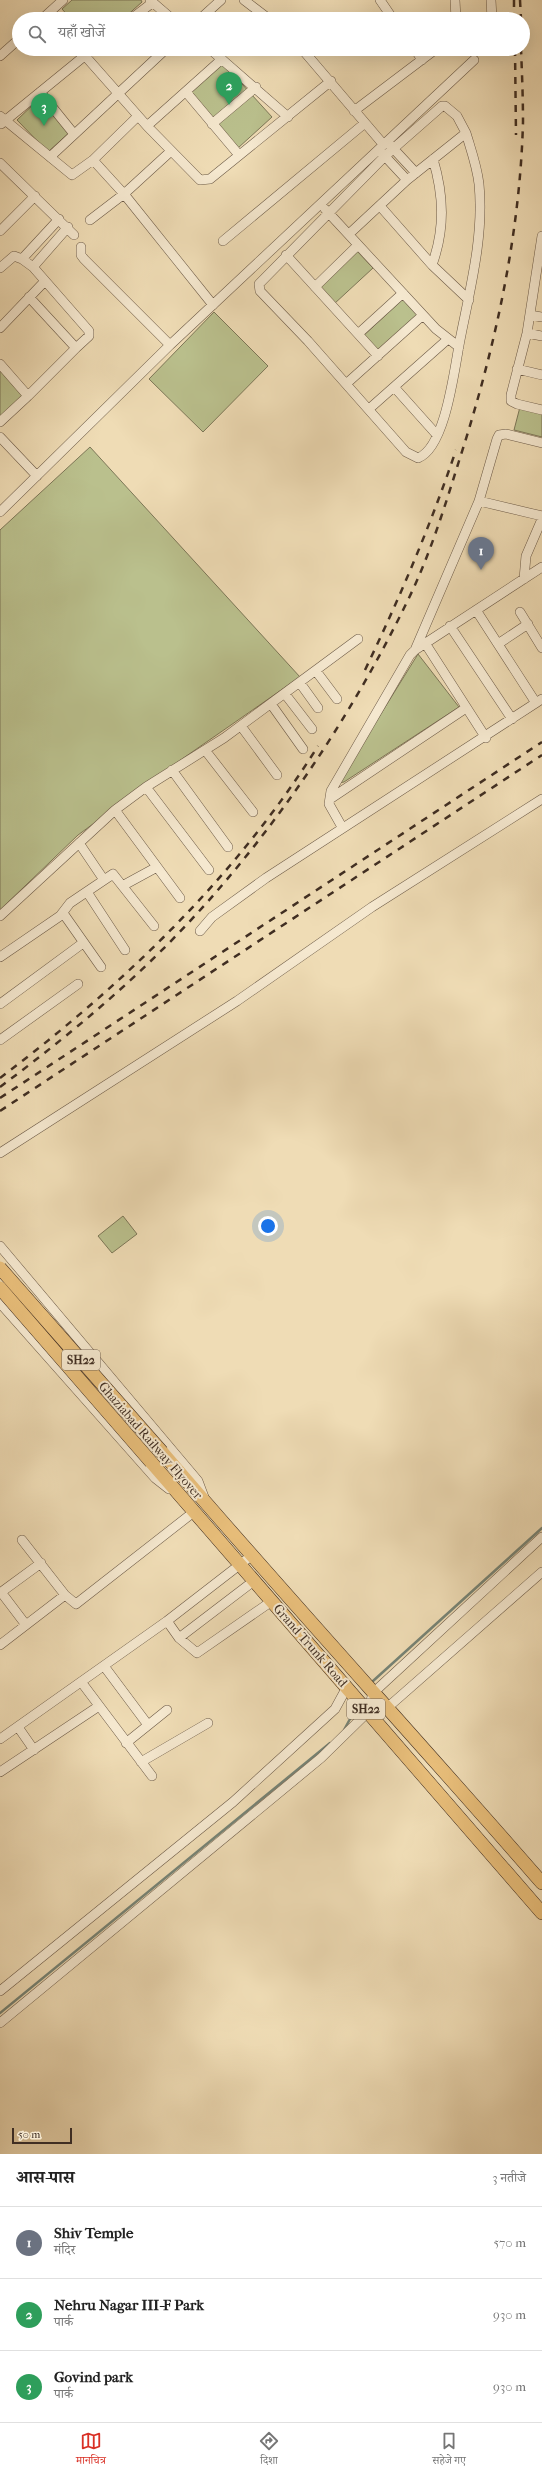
<!DOCTYPE html>
<html lang="hi">
<meta charset="utf-8">
<style>
:root{--surface:#fff;--page:#f6f6f6;--text:#222;--muted:#767676;--line:#e0e0e0;--accent:#d93025}
body{margin:0;font-family:"IM FELL French Canon","Noto Serif Devanagari",serif;background:var(--page);color:var(--text)}
.scale{position:absolute;left:12px;bottom:10px;width:60px;box-sizing:border-box;padding-left:4px;border:2px solid #402e22;border-top:0;font-size:11px;line-height:14px;white-space:nowrap;color:#402e22;-webkit-text-stroke:3px #f5e8cf;paint-order:stroke}
.you{position:absolute;left:268px;top:1226px;width:14px;height:14px;margin:-10px;border:3px solid #fff;border-radius:50%;background:#1a73e8;box-shadow:0 0 0 6px #1a73e833}
.badge{display:grid;place-items:center;width:26px;height:26px;border-radius:50%;background:var(--accent);color:#fff;font-size:13px;font-weight:700}
.pin{position:absolute;translate:-50% -33px;filter:drop-shadow(0 1px 2px #0008)}
.pin::after{content:'';position:absolute;top:21px;width:14px;height:12px;background:inherit;clip-path:polygon(0 0,100% 0,50% 100%)}
.list{margin:0;padding:0;list-style:none}
h2{display:flex;justify-content:space-between;align-items:center;height:52px;margin:0;padding:0 16px;font-size:17px}
h2 small{font-size:13px;font-weight:400;color:var(--muted)}
.list li{display:grid;grid-template-columns:26px 1fr auto;gap:12px;align-items:center;box-sizing:border-box;height:72px;padding:0 16px;border-top:1px solid var(--line)}
.list b{display:block;font-size:15px;white-space:nowrap}
.list p{margin:0;font-size:13px;white-space:nowrap;color:var(--muted)}
.list em{font-size:13px;font-style:normal;color:var(--muted)}
.icon{flex:none;width:22px;height:22px;fill:none;stroke:currentColor;stroke-width:2;stroke-linecap:round;stroke-linejoin:round}
.map{position:relative;flex:none;width:542px;height:2154px;overflow:hidden}
.search{position:absolute;background:var(--surface);box-shadow:0 4px 16px #0002;left:12px;right:12px;top:12px;height:44px;display:flex;align-items:center;gap:10px;box-sizing:border-box;padding:0 14px;border-radius:22px;color:var(--muted);font-size:15px}
.sheet{height:268px;background:var(--surface)}
nav{display:flex;justify-content:space-around;align-items:center;box-sizing:border-box;height:56px;border-top:1px solid var(--line);background:var(--surface);font-size:11px;color:var(--muted)}
nav a{display:grid;justify-items:center;gap:2px}
nav .on{color:var(--accent)}
.map>svg:first-child{display:block}
.green{fill:#bac08d;stroke:#7d7758}
.lines{fill:none;stroke-linecap:round;stroke-linejoin:round}
.stream{stroke:#768375;stroke-width:2.5}
.minor-casing{stroke:#6c5a47;stroke-width:10}
.highway-casing{stroke:#402e22;stroke-width:14}
.minor{stroke:#f5e8cf;stroke-width:9}
.highway{stroke:#e8be7a;stroke-width:13}
.rail{stroke:#402e22;stroke-width:2.5;stroke-dasharray:7 7;stroke-linecap:butt}
.highway-bridge-casing{stroke:#402e22;stroke-width:14;stroke-linecap:butt}
.highway-bridge{stroke:#e8be7a;stroke-width:13}
.labels{text-anchor:middle;stroke-width:4;stroke-linejoin:round;paint-order:stroke}
.shield{fill:#f5e8cf;stroke:#766656;stroke-width:1}
.shield-label{font-size:12px;font-weight:bold;fill:#402e22}
.street-label{font-size:13px;fill:#402e22;stroke:#f5e8cf}
</style>
<div class="map">
<svg width="542" height="2154" viewBox="0 0 542 2154">
<rect width="100%" height="100%" fill="#efdcb5"/>
<filter id="stains"><feTurbulence type="fractalNoise" baseFrequency=".005" numOctaves="4"/><feColorMatrix values="0 0 0 0 .2 0 0 0 0 .09 0 0 0 0 .02 0 0 0 .5 -.17"/></filter>
<radialGradient id="worn" r=".72"><stop offset=".6" stop-color="#630" stop-opacity="0"/><stop offset="1" stop-color="#630" stop-opacity=".3"/></radialGradient>
<!-- green -->
<path class="green" d="M 72,0 L 141,0 L 142,2 L 123,19 L 71,19 L 62,9 Z
M 221,61 L 272,117 L 238,148 L 187,93 Z
M 39,99 L 70,132 L 48,152 L 17,120 Z
M 357,251 L 373,268 L 334,304 L 319,287 Z
M 403,299 L 418,315 L 379,352 L 363,336 Z
M 214,312 L 268,366 L 203,432 L 149,379 Z
M 0,369 L 25,396 L 0,418 Z
M 520,407 L 542,413 L 542,437 L 514,430 Z
M 90,447 L 300,677 L 172,766 L 78,835 L 0,910 L 0,530 Z
M 418,654 L 459,707 L 344,782 L 338,783 Z
M 123,1216 L 137,1234 L 112,1253 L 98,1236 Z"/>
<g class="lines">
<!-- stream -->
<path class="stream" d="M 373,1681 L 542,1528
M 344,1730 L 357,1706
M 0,2013 L 330,1743"/>
<defs>
<path id="minor" d="M 150,0 L 172,19
M 244,0 L 269,19
M 380,0 L 393,19
M 455,0 L 456,19
M 491,0 L 492,19
M 42,19 L 63,0
M 131,19 L 152,3
M 200,19 L 221,0
M 79,49 L 147,126 L 200,180 L 210,179 L 331,81
M 210,49 L 288,117
M 302,49 L 383,144
M 415,49 L 422,60
M 0,56 L 19,39
M 40,92 L 74,134
M 186,92 L 239,155
M 354,111 L 436,49
M 0,116 L 72,175 L 93,160 L 138,116
M 1,124 L 93,49
M 212,124 L 256,87
M 147,126 L 222,59
M 390,145 L 416,173
M 381,152 L 407,180
M 50,157 L 166,49
M 93,160 L 124,194 L 213,305
M 0,163 L 74,235
M 380,206 L 432,265 L 469,300
M 325,209 L 436,329 L 459,347
M 90,220 L 124,194 L 171,151
M 0,231 L 35,196
M 349,234 L 407,180 L 466,133 C 471,150 477,166 479,184 C 484,234 471,285 461,335 C 455,362 447,447 418,458 L 406,452 L 308,341 L 260,291 L 259,284 L 385,156 L 442,106 L 445,106 L 457,116 L 466,133
M 542,236 L 527,333 L 511,395 L 511,401 L 517,404 L 542,410
M 223,241 L 365,123
M 81,247 L 81,255 L 84,259 L 170,345
M 286,255 L 358,334 L 403,293
M 22,259 L 59,219
M 432,265 C 445,229 444,196 433,159
M 33,267 L 68,227
M 0,268 L 14,256 L 22,259 L 33,267 L 89,331 L 89,336 L 76,348 L 29,297
M 315,287 L 358,245
M 530,315 L 542,317
M 0,328 L 45,281
M 527,333 L 542,336
M 358,334 L 378,356
M 0,364 L 28,396 L 0,422
M 517,369 L 542,375
M 346,384 L 423,315
M 395,388 L 437,435
M 28,396 L 76,348
M 369,409 L 448,339
M 0,437 L 37,476
M 479,501 L 542,516
M 0,512 L 170,345 L 474,60
M 524,579 L 526,556 L 542,519
M 476,610 L 536,703
M 520,612 L 542,648
M 450,626 L 512,719
M 425,643 L 486,738
M 498,644 L 528,624
M 415,650 L 479,501 L 497,439 L 499,435 L 506,434 L 542,443
M 316,671 L 337,699
M 300,683 L 318,708
M 285,694 L 312,729
M 271,704 L 303,749
M 241,726 L 277,775
M 205,750 L 253,812
M 172,770 L 228,847
M 146,787 L 209,870
M 330,799 L 466,708
M 115,810 L 180,898
M 342,827 L 329,804 L 331,791 L 410,655 L 415,650 L 542,567
M 79,843 L 104,880
M 124,885 L 157,867
M 87,892 L 125,950
M 63,913 L 101,967
M 0,916 L 115,810 L 146,787 L 224,738 L 358,639
M 200,931 L 212,917 L 266,878 L 542,699
M 0,957 L 60,916 L 70,903 L 113,874 L 154,926
M 0,1004 L 83,943
M 0,1040 L 78,984
M 0,1153 L 237,1001 L 372,907 L 542,799
M 0,1246 L 198,1481 L 204,1497
M 0,1303 L 155,1478 L 169,1489
M 22,1540 L 65,1595 L 76,1604 L 195,1511
M 1,1592 L 26,1625
M 0,1593 L 41,1563
M 167,1621 L 179,1638 L 197,1653 L 272,1601
M 179,1638 L 255,1580
M 0,1645 L 65,1595
M 104,1666 L 148,1725
M 82,1683 L 152,1776
M 368,1712 L 387,1708 L 542,1572
M 18,1727 L 34,1750
M 0,1739 L 167,1621 L 251,1556
M 126,1743 L 167,1710
M 141,1762 L 208,1723
M 0,1772 L 99,1706
M 0,1991 L 233,1802 L 335,1709 L 347,1687
M 0,2023 L 321,1758 L 368,1712 L 373,1693 L 542,1537"/>
<path id="highway" d="M 162,1452 C 287,1598 416,1738 542,1883
M 151,1462 L 542,1913"/>
</defs>
<!-- minor casing -->
<use href="#minor" class="minor-casing"/>
<!-- highway casing -->
<use href="#highway" class="highway-casing"/>
<!-- minor -->
<use href="#minor" class="minor"/>
<!-- highway -->
<use href="#highway" class="highway"/>
<!-- rail -->
<path class="rail" d="M 514,0 L 514,19
M 520,0 L 521,19
M 515,49 L 516,135
M 365,670 C 400,597 430,527 456,450
M 0,1078 C 122,986 236,877 318,746
M 0,1087 C 47,1052 93,1015 136,975 C 246,873 340,739 406,604 C 429,558 444,509 459,461 C 494,352 520,237 523,122 C 523,98 522,73 521,49
M 0,1098 L 542,742
M 0,1111 L 542,755"/>
<defs>
<path id="highway-bridge" d="M 0,1268 L 162,1452
M 0,1288 L 151,1462"/>
</defs>
<!-- highway-bridge casing -->
<use href="#highway-bridge" class="highway-bridge-casing"/>
<!-- highway-bridge -->
<use href="#highway-bridge" class="highway-bridge"/>
</g>
<g class="labels">
<!-- shield labels -->
<g class="shield">
<rect x="62" y="1350" width="38" height="20" rx="3"/>
<rect x="347" y="1699" width="38" height="20" rx="3"/>
</g>
<g class="shield-label">
<text x="81" y="1364">SH22</text>
<text x="366" y="1713">SH22</text>
</g>
<!-- street labels -->
<g class="street-label">
<text transform="translate(151 1440) rotate(49)" y="5">Ghaziabad Railway Flyover</text>
<text transform="translate(311 1645) rotate(49)" y="5">Grand Trunk Road</text>
</g>
</g>
<rect width="100%" height="100%" filter="url(#stains)"/>
<rect width="100%" height="100%" fill="url(#worn)"/>
</svg>
<div class="scale">50 m</div>
<div class="you"></div>
<div class="pin badge" style="left:481px;top:570px;background:#6b7280">1</div>
<div class="pin badge" style="left:229px;top:105px;background:#2e9e5b">2</div>
<div class="pin badge" style="left:44px;top:126px;background:#2e9e5b">3</div>
<div class="search"><svg class="icon" aria-label="search" viewBox="0 0 24 24"><circle cx="10" cy="10" r="6"/><path d="M15 15l6 6"/></svg>यहाँ खोजें</div>
</div>
<section class="sheet">
<h2>आस-पास<small>3 नतीजे</small></h2>
<ul class="list">
<li><span class="badge" style="background:#6b7280">1</span><div><b>Shiv Temple</b><p>मंदिर</p></div><em>570 m</em></li>
<li><span class="badge" style="background:#2e9e5b">2</span><div><b>Nehru Nagar III-F Park</b><p>पार्क</p></div><em>930 m</em></li>
<li><span class="badge" style="background:#2e9e5b">3</span><div><b>Govind park</b><p>पार्क</p></div><em>930 m</em></li>
</ul>
</section>
<nav>
<a class="on"><svg class="icon" aria-label="map" viewBox="0 0 24 24"><path d="M3 6l6-2 6 2 6-2v14l-6 2-6-2-6 2zM9 4v14M15 6v14"/></svg>मानचित्र</a>
<a><svg class="icon" aria-label="directions" viewBox="0 0 24 24"><path d="M12 3l9 9-9 9-9-9zM9 14v-3h6M13 9l2 2-2 2"/></svg>दिशा</a>
<a><svg class="icon" aria-label="saved" viewBox="0 0 24 24"><path d="M7 4h10v16l-5-4-5 4z"/></svg>सहेजे गए</a>
</nav>
